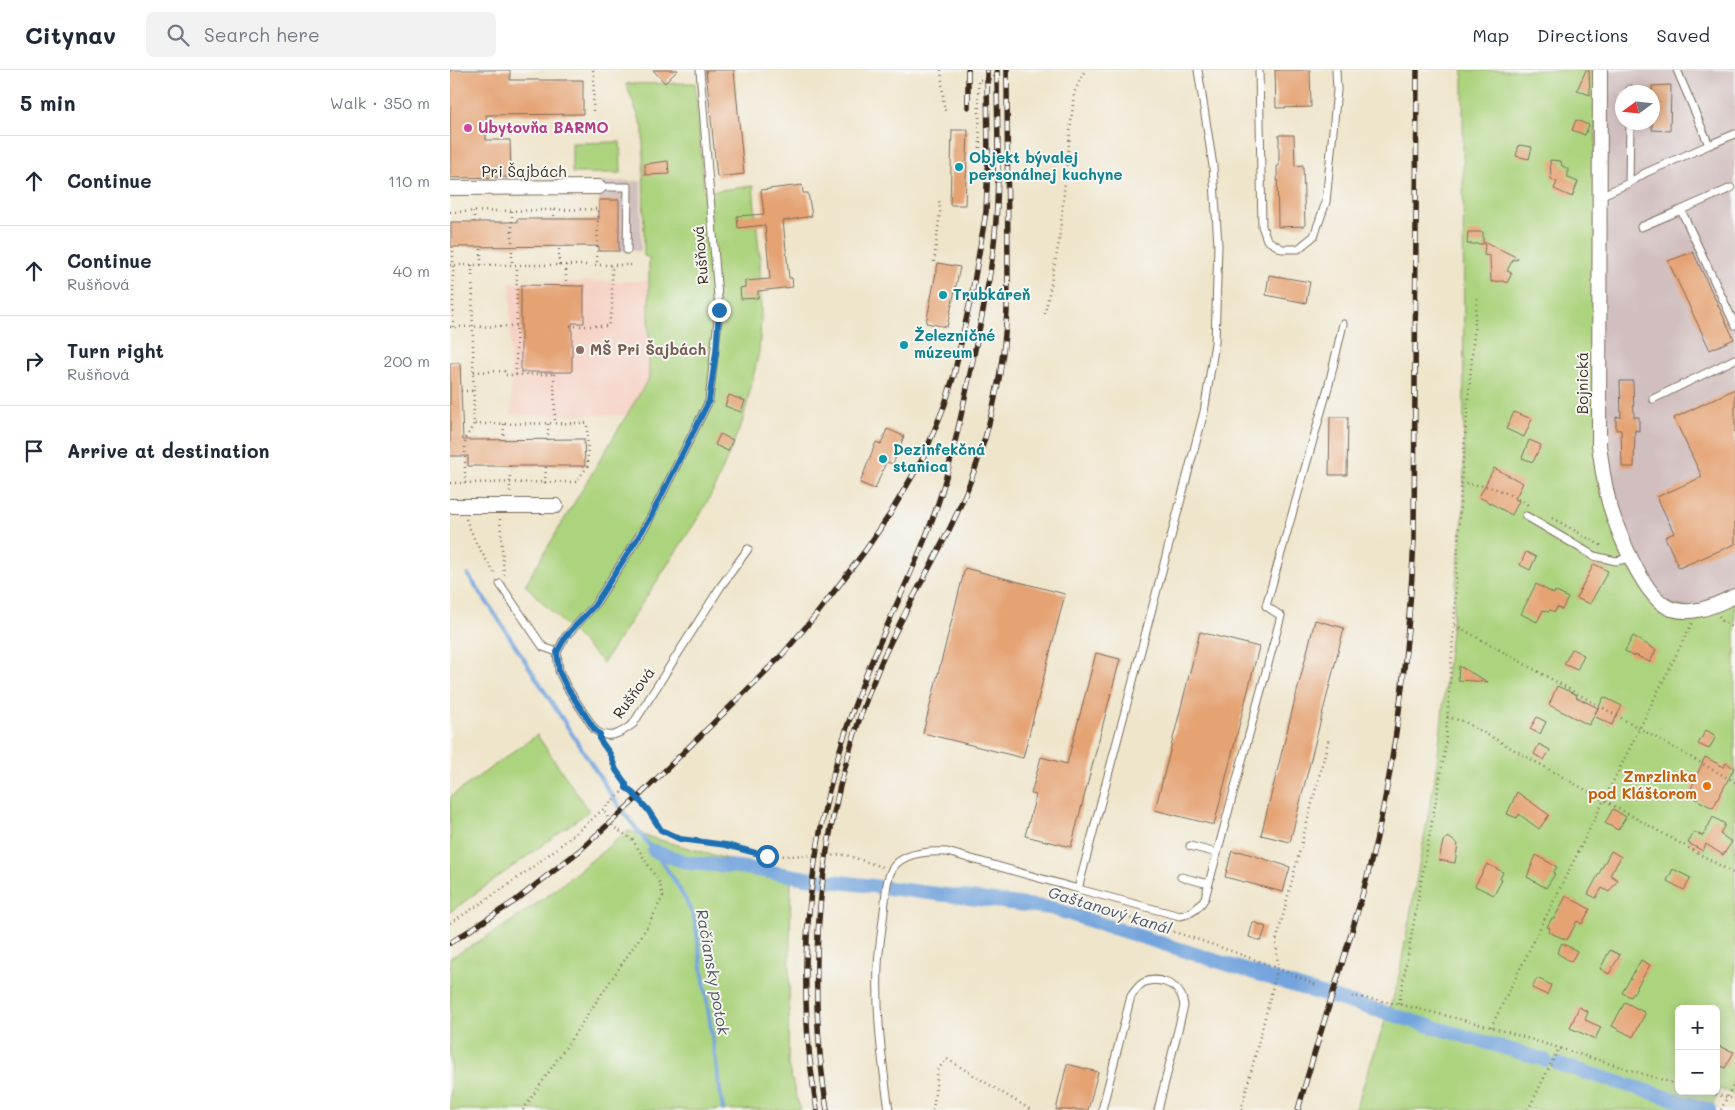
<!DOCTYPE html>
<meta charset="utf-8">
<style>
:root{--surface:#fff;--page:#f2f2f3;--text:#1f2937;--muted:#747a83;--line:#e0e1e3}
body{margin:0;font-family:Mali,sans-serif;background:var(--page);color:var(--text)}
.controls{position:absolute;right:15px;bottom:15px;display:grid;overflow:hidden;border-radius:8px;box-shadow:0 2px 12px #0003}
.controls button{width:45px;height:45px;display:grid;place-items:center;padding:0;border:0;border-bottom:1px solid var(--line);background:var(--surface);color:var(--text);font:25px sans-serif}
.compass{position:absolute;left:1165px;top:15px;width:45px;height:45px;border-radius:50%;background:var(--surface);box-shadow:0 2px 12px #0003;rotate:255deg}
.stop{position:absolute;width:15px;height:15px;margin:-11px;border:4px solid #1f6fb2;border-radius:50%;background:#fff}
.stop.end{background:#1f6fb2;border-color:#fff;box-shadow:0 1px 5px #0008}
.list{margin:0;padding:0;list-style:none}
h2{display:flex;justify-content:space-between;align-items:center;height:65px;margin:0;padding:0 20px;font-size:21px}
h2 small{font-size:16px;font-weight:400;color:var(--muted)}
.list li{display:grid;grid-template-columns:32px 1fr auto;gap:15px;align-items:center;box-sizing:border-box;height:90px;padding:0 20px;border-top:1px solid var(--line)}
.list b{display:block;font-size:19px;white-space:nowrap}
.list p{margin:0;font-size:16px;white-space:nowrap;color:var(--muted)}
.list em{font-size:16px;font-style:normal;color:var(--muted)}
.icon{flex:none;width:28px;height:28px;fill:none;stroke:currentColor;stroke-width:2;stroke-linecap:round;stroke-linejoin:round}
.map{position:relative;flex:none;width:1285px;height:1040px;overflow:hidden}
header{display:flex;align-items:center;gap:30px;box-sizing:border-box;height:70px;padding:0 25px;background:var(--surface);border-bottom:1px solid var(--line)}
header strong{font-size:24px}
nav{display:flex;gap:28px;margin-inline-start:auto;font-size:18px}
.search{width:350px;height:45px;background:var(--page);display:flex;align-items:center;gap:12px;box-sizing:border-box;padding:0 18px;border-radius:8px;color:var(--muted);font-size:19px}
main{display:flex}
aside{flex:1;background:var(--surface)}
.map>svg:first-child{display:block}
.built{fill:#f6d1c5}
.industrial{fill:#d1bfbf;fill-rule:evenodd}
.green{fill:#acd37d;stroke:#747e4e;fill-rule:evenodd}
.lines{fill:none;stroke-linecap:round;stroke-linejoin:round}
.stream{stroke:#73a4dd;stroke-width:4}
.canal{stroke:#73a4dd;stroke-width:14}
.building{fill:#e5a272}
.lane-casing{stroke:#7a6b5b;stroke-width:9}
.street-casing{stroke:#7a6b5b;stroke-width:16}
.path{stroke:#7a6b5b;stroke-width:2.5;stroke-dasharray:1 4;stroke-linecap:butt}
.lane{stroke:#fff;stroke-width:7}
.street{stroke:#fff;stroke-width:14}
.rail-casing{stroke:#3b2a1e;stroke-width:5.5}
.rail{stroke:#f6f6f2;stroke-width:4;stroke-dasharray:11;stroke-linecap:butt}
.route{stroke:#1f6fb2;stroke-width:6}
.hotel-dot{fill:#d1479c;stroke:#f6f6f2;stroke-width:2}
.culture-dot{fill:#0f9aa8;stroke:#f6f6f2;stroke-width:2}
.education-dot{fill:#8d6e63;stroke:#f6f6f2;stroke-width:2}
.food-dot{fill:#e8710a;stroke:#f6f6f2;stroke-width:2}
.labels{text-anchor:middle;stroke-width:4;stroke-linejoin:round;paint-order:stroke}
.hotel-label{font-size:15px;font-weight:bold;fill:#b23c85;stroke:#f6f6f2;text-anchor:start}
.culture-label{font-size:15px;font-weight:bold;fill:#0d838f;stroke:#f6f6f2;text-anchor:start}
.street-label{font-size:15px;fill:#3b2a1e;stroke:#f6f6f2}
.education-label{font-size:15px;font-weight:bold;fill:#785e54;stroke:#f6f6f2;text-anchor:start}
.food-label{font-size:15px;font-weight:bold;fill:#c56008;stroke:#f6f6f2;text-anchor:end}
.water-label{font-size:16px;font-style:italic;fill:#4f5561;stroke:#f6f6f2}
</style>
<header>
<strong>Citynav</strong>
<div class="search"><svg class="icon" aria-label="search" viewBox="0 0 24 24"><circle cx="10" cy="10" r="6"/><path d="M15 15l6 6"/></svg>Search here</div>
<nav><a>Map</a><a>Directions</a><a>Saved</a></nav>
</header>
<main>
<aside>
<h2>5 min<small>Walk · 350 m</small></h2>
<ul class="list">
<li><svg class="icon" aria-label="ahead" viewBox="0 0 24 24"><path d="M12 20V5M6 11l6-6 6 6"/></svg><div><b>Continue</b></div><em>110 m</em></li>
<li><svg class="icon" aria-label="ahead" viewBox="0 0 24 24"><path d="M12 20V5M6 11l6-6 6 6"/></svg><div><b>Continue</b><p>Rušňová</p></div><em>40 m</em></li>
<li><svg class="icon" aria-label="right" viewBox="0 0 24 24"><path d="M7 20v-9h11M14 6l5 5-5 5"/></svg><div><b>Turn right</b><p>Rušňová</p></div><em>200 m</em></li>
<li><svg class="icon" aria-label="arrive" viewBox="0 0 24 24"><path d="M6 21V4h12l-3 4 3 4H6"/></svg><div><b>Arrive at destination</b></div></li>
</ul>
</aside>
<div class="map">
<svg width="1285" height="1040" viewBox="0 0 1285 1040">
<rect width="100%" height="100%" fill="#f6f6f2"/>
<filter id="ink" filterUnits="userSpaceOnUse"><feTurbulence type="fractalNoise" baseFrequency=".02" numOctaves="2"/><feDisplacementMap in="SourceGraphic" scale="10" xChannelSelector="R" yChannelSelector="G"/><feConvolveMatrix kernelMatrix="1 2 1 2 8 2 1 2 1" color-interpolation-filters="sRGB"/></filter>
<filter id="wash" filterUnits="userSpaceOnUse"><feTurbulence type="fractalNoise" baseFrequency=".0096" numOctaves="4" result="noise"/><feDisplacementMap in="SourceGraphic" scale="20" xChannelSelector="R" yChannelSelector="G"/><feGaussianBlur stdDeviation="1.12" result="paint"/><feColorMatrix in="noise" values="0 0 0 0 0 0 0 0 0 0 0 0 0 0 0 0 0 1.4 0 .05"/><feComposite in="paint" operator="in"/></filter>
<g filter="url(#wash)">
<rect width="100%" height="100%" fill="#efe5cb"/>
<!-- built -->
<path class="built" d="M 198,211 L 199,308 L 176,345 L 61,345 L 60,212 Z"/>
<!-- industrial -->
<path class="industrial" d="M 1145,0 L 1285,0 L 1285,527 L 1252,542 L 1202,529 L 1149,407 ZM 1172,22 L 1202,22 L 1202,52 L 1172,52 Z
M 191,111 L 191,181 L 169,181 L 169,130 L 149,130 L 149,112 Z"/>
<!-- green -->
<path class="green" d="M 1013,0 L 1145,0 L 1149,407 L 1202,529 L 1252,542 L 1285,527 L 1285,1025 L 1270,1019 L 1260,1040 L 905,1040 L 947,916 L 986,703 L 1014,438 ZM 1229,939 L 1266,939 L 1266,1021 L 1229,1021 Z
M 245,13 L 254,122 L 303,116 L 310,192 L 311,249 L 309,282 L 293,350 L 265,417 L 250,445 L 153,593 L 75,515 L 199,308 L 199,187 L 194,186 L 193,58 L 176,14 Z
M 170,72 L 171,103 L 122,103 L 122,73 Z
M 87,665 L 139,741 L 0,842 L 0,727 Z
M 178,761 L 341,807 L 338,995 L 350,1040 L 0,1040 L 0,888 L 50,859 L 96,827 Z"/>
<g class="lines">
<!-- stream -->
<path class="stream" d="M 18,505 L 43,541 L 162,726 C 190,767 228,804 245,851 L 273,1040"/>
<!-- canal -->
<path class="canal" d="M 204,781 L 238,793 L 289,797 L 357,808 L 601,838 L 848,917 L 1095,990
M 1108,994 L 1259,1040"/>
</g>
<g id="blocks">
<!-- building -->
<path class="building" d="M 0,0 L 60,0 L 60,10 L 133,10 L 133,44 L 36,45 L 36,70 L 60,70 L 61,107 L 0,108 Z
M 203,0 L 228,0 L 215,13 Z
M 256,0 L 284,0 L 294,104 L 267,107 Z
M 825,0 L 860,0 L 861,37 L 826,38 Z
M 1136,0 L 1139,0 L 1140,25 L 1127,20 Z
M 1221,15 L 1220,61 L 1202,60 L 1202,16 Z
M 1126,50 L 1139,55 L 1135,65 L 1122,60 Z
M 502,60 L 518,60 L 515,135 L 500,135 Z
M 829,65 L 844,65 L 845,96 L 853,95 L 855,156 L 828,157 L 827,96 L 829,96 Z
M 1069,75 L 1082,77 L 1079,89 L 1066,86 Z
M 1100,90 L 1111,91 L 1112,96 L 1118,99 L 1118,108 L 1128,112 L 1122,127 L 1104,119 L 1107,112 L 1101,109 Z
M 218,91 L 219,104 L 195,105 L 195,94 Z
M 352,115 L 353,123 L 358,123 L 362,146 L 333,151 L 339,208 L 342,208 L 343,217 L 308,221 L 308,228 L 291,229 L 290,218 L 295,217 L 295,211 L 320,209 L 315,155 L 288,158 L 287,146 L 314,144 L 311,120 Z
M 149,130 L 169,130 L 169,181 L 149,181 L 149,176 L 1,177 L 1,152 L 67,152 L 67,149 L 149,149 Z
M 1018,162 L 1033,162 L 1033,174 L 1017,174 Z
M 1035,172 L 1068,188 L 1067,190 L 1063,189 L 1057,201 L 1062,203 L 1057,213 L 1053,211 L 1041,212 L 1040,186 L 1034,185 Z
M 1243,182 L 1284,269 L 1260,280 L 1218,191 Z
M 488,193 L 510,197 L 497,257 L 476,253 Z
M 819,205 L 860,212 L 856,233 L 816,225 Z
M 71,215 L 134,216 L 134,253 L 122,253 L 122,302 L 71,302 Z
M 0,293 L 10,293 L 13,370 L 134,369 L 135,396 L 18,396 L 18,386 L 0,386 Z
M 1170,311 L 1183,311 L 1184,347 L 1189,347 L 1189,361 L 1185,360 L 1184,397 L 1172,397 L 1171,360 L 1166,360 L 1166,347 L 1171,347 Z
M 1285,319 L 1285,474 L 1229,498 L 1215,467 L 1224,463 L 1207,427 L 1252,407 L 1224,348 Z
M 279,325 L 295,331 L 291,342 L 275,336 Z
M 1064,342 L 1082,349 L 1074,367 L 1056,359 Z
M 880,347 L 898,347 L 897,405 L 879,405 Z
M 437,359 L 454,366 L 443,394 L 436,392 L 425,419 L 410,413 L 426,372 L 431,374 Z
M 270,364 L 283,370 L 278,381 L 265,375 Z
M 1079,370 L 1091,375 L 1083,392 L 1072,388 Z
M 1044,398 L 1073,413 L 1065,429 L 1069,431 L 1062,445 L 1029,427 Z
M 1076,482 L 1086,487 L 1080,500 L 1070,495 Z
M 1144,494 L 1158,501 L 1140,534 L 1126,528 Z
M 515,498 L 615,524 L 573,688 L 473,663 Z
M 1086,514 L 1104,524 L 1105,521 L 1118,528 L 1112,540 L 1107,537 L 1105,542 L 1100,540 L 1098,542 L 1093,540 L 1087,552 L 1071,544 Z
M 865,550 L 894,558 L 840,772 L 811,765 Z
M 750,562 L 809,577 L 764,755 L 705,740 Z
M 1183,566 L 1206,580 L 1200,592 L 1185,585 L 1184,587 L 1175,581 Z
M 1122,579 L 1134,585 L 1127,600 L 1114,594 Z
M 646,583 L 670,589 L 621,777 L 575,766 L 586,725 L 581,724 L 591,687 L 617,694 Z
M 1009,596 L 1038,612 L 1008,610 Z
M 1107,616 L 1127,625 L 1126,627 L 1148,638 L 1139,655 L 1099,635 Z
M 1154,627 L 1172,636 L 1162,655 L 1144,646 Z
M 1087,647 L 1096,652 L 1090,664 L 1080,659 Z
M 1256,660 L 1266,666 L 1259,679 L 1248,674 Z
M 1089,674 L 1100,680 L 1094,690 L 1084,684 Z
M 1255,687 L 1274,697 L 1276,693 L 1284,698 L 1263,738 L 1238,725 Z
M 1067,722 L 1099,745 L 1089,759 L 1069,744 L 1067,748 L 1057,744 Z
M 1163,739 L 1176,747 L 1168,760 L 1155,753 Z
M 1263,747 L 1275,754 L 1270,764 L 1282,772 L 1273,785 L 1256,774 L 1253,781 L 1238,773 L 1244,762 L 1253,766 Z
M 998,767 L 1008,774 L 1005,793 L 989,790 L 993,771 Z
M 782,781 L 788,783 L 789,781 L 840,797 L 833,822 L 775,807 Z
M 1161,781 L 1171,787 L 1160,805 L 1168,810 L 1159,822 L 1152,818 L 1146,828 L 1138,824 Z
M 1086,785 L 1107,797 L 1103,803 L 1105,804 L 1096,818 L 1077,807 Z
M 1037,794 L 1053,802 L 1050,809 L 1052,810 L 1044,825 L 1025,816 Z
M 1223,799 L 1241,808 L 1234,820 L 1217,811 Z
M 1116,826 L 1140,839 L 1132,854 L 1127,851 L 1117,870 L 1098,862 L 1100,858 L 1097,857 L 1102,848 L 1104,849 Z
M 803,852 L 816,857 L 811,871 L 799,867 Z
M 1112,873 L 1127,881 L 1121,892 L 1107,883 Z
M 1160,880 L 1170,885 L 1159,904 L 1150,899 Z
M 1191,890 L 1200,895 L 1181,927 L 1172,923 Z
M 1087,908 L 1101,915 L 1097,925 L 1082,918 Z
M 1175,932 L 1194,942 L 1195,944 L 1183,967 L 1162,956 Z
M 1129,937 L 1138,942 L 1135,950 L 1151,957 L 1145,969 L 1120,958 Z
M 1266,975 L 1284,982 L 1275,998 L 1266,993 Z
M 617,994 L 648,1002 L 638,1040 L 606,1040 Z"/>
</g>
</g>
<g filter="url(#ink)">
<use href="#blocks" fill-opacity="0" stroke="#7a6b5b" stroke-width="1"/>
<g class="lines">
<defs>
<path id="lane" d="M 250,0 L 269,240 L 259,331 L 198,452 L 144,536 L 116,566 L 107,582 L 109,601 L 116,616 L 145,660 C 159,671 171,663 183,654 L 271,516 L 298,479
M 809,0 L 812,156 L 817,170 L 832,179 L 848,179 L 864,166 L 876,132 L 887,20 L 886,0
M 1180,22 L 1180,19
M 1259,75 L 1285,64
M 1179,113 L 1195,103 L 1259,75 L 1227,0
M 149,117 L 178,117 L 177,180
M 1281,118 L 1231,140 L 1285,255
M 1150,126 L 1179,113 L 1180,52
M 1191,157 L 1231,140
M 1203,329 L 1285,289
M 1076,446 L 1144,486 L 1166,491 L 1181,488
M 50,514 L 93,577 L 107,582
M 740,776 L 767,783
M 731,807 L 759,814
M 628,819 L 730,846 C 743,843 748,839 755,828 L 831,546 L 816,536 L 879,314 L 893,254
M 439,1040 C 432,992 426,944 428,895 C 429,877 432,859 434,841 C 436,827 435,805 446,794 C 458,782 482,781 497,782 L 628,819 L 754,342 L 765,273 L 768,175 L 763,96 L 748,0
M 652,1040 L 681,926 C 685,921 689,914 695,912 C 707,907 725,913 731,925 C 733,928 733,932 734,936 L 708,1040"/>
<path id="street" d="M 1150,0 L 1149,375 C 1152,396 1154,416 1160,436 C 1168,462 1195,531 1222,539 C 1245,546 1265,535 1285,526
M 0,118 L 149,117
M 0,436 L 106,436"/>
</defs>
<!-- lane casing -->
<use href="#lane" class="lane-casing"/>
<!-- street casing -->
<use href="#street" class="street-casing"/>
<!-- path -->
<path class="path" d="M 143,0 L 144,4 L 143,41
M 491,0 L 494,38 L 497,44
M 530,78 L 528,10 L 543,9 L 543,0
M 104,140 L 104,149
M 62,141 L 62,195
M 0,142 L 148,139 L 147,195
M 24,152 L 24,141
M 484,192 L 490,142 L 489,128
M 0,195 L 181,195
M 31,195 L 31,177
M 109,195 L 109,177
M 116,195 L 116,215
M 595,244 L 609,172 L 624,23 L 635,0
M 120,256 L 158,256 L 162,241 L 162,195
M 0,257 L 67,256
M 3,257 L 3,177
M 24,302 L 54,301 L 55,305 L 61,305 L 104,304 L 104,302
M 104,304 L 105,353
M 66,305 L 67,195
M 11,321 L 24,321
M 53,370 L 54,354
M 98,370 L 98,353
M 60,396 L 60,422
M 0,413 L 126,412 L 138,396 L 137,353 L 24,354 L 22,195
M 15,413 L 15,369 L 24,354
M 95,413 L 96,396
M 1011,414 C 1044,415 1052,420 1080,436
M 1102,448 L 1154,477
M 16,449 L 26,473 L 46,506
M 50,449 L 54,505
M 1269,546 L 1272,551 L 1285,559
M 1005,555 L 1285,712
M 997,647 L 1013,651 L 1285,804
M 154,674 C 160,682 161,691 166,700 C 169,706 175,711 176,718 L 198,740 L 211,760 L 230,769 L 276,775 L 317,786 L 396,785 L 432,797
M 644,834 L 649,839 C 722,861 796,883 866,915
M 0,853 C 63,814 123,769 176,718
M 902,926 L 949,934 L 1041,957 L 1229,1015
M 949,934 L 995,680 L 1004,555 L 1011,414 L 1027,228
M 1041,957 L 1242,553
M 1251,1021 L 1285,1029
M 73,1040 L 199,854 L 213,826 L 210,814 L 182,769 L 163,757 L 154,740
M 483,1040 L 488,999 L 497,989 L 581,1040
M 791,1040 L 828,897 L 826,872 L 879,668
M 1078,1040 L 1109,978
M 1271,1040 L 1285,1012"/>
<!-- lane -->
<use href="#lane" class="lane"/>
<!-- street -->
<use href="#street" class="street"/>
<defs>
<path id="rail" d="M 518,0 L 518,37
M 0,873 L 65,831 L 129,781 L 186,729 L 295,622 L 332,585 L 366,545 L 415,481 L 440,444 L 473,388 L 495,334 L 504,305 L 523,218 L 536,142 L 538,92 L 537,0
M 367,1040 C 342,899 360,751 411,618 C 436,552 470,491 491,424 C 504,383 512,341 521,299 C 531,249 543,201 546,150 C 550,101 547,50 547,0
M 377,1040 C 353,890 371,735 430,595 C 450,548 476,506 499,460 C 537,384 557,299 558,214 L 557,0
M 848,1040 C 873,948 906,859 927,767 C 949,669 959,570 964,470 L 967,0"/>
</defs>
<!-- rail casing -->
<use href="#rail" class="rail-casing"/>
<!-- rail -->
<use href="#rail" class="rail"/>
</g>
</g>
<g class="lines" filter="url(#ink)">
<!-- route -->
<path class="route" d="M 269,240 L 266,282 L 259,331 L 198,452 L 144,536 L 116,566 L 107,582 L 109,601 L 116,616 L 145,660 L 150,664 L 150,670 L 160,684 L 166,700 L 176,714 L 176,718 L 180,720 L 198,740 L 211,760 L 230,769 L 276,775 L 317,786"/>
</g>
<!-- markers -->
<circle class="hotel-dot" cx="18" cy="58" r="5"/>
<g class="culture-dot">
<circle cx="509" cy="97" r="5"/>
<circle cx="493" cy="225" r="5"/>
<circle cx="454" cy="275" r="5"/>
<circle cx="433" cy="389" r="5"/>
</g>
<circle class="education-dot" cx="130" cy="280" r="5"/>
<circle class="food-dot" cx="1257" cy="716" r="5"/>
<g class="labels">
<!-- hotel labels -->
<g class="hotel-label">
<text x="28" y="63">Ubytovňa BARMO</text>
</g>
<!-- culture labels -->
<g class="culture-label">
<text x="519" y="93">Objekt bývalej<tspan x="519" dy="17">personálnej kuchyne</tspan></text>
<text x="503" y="230">Trubkáreň</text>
<text x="464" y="271">Železničné<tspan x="464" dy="17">múzeum</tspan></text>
<text x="443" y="385">Dezinfekčná<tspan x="443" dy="17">stanica</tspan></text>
</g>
<!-- street labels -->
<g class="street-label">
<text x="74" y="107">Pri Šajbách</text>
<text transform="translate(251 185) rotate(-95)" y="5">Rušňová</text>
<text transform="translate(1133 313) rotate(-90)" y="5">Bojnická</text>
<text transform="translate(184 623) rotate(-54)" y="5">Rušňová</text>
</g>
<!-- education labels -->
<g class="education-label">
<text x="140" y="285">MŠ Pri Šajbách</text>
</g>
<!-- food labels -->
<g class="food-label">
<text x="1247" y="712">Zmrzlinka<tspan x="1247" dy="17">pod Kláštorom</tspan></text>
</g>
<!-- water labels -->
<g class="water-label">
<text transform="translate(660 840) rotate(17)" y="6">Gaštanový kanál</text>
<text transform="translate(263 902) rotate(80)" y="6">Račiansky potok</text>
</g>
</g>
</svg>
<div class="controls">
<button>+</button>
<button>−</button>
</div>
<svg class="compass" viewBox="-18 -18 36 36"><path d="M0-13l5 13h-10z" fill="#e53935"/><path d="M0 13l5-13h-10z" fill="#747a83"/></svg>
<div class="stop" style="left:317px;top:786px"></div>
<div class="stop end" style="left:269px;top:240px"></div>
</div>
</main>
